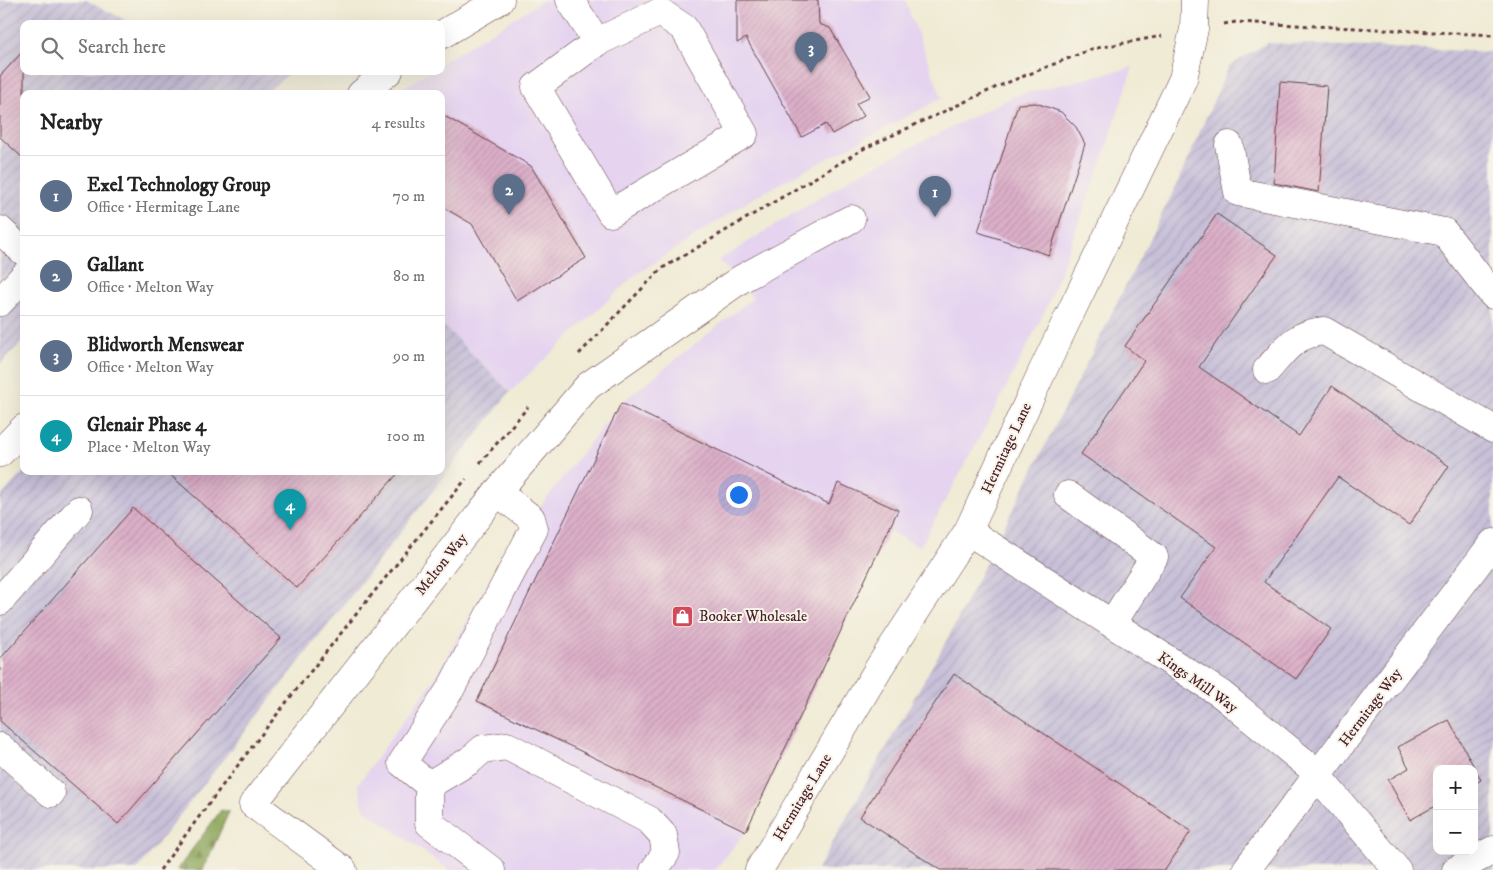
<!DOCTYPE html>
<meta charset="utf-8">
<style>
:root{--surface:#fff;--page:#f2f2f2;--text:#222;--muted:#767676;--line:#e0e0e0;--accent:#d1495b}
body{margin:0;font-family:"IM FELL DW Pica",serif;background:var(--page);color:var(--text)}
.controls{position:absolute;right:15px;bottom:15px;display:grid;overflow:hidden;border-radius:10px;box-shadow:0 5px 20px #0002}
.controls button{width:45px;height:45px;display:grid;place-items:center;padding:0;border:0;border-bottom:1px solid var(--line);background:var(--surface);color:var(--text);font:25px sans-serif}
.you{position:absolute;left:738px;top:494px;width:18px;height:18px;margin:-12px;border:4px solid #fff;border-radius:50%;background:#1a73e8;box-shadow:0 0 0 8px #1a73e833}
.badge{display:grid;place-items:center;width:32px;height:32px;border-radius:50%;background:var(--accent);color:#fff;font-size:16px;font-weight:700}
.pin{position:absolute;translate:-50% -41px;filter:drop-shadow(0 1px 2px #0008)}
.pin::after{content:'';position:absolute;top:26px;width:18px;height:15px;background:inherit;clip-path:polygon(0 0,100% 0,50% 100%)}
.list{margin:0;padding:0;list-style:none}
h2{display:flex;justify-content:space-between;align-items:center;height:65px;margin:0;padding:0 20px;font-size:21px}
h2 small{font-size:16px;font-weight:400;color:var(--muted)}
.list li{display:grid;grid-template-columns:32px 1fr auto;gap:15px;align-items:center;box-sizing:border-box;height:80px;padding:0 20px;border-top:1px solid var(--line)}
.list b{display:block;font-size:19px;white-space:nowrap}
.list p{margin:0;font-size:16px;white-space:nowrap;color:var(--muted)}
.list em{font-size:16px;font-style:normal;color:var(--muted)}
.icon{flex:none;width:28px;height:28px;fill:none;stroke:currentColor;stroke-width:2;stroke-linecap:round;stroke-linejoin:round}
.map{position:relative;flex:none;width:1493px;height:870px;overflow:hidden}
.search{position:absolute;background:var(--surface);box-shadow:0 5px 20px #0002;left:20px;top:20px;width:425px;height:55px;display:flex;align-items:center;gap:12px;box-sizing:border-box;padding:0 18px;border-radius:10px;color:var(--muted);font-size:19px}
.panel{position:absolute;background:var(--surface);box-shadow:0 5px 20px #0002;left:20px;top:90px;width:425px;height:385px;border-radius:10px}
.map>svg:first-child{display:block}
.built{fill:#e5d3f0}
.industrial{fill:url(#industrial-furrows);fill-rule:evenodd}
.forest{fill:url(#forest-firs);stroke:#696140}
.building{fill:url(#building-hatch)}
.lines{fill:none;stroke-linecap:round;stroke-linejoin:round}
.minor-casing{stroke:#633e44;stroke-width:29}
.path{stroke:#633e44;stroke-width:3;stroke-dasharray:4 4;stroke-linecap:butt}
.minor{stroke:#fff;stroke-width:28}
.labels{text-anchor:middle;stroke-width:4;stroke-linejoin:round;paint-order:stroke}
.street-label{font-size:15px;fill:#4a1f2b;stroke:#f7f3e8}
.poi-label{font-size:15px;fill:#4a1f2b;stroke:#f7f3e8;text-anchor:start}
</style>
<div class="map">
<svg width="1493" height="870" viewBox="0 0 1493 870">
<defs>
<pattern id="industrial-furrows" width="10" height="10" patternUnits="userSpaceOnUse" patternTransform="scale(1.25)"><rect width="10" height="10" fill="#c7c0d8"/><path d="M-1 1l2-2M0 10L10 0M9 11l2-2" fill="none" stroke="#aca5ba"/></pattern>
<pattern id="forest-firs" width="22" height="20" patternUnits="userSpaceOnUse" patternTransform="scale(1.25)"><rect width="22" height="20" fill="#88a355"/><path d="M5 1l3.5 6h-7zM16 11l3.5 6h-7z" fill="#718447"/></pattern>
<pattern id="building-hatch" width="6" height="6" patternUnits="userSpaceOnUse" patternTransform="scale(1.25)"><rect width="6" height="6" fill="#dbafc8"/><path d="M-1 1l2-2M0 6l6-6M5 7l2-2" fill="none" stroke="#bd96ac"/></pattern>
</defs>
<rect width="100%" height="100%" fill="#f7f3e8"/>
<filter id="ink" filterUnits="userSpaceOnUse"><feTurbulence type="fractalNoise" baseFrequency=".02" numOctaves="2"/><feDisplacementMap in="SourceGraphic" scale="10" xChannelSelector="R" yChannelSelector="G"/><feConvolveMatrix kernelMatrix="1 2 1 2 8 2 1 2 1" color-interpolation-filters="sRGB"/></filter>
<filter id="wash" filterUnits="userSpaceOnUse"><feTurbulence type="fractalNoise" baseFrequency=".0096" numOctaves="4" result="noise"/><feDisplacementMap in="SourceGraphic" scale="20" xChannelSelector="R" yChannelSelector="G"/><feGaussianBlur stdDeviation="1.12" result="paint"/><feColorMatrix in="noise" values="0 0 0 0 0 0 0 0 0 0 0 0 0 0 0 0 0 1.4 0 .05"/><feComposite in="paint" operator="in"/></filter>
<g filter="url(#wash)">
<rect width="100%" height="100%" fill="#f0ebd4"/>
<!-- built -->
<path class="built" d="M 544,0 L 905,0 L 942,98 L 753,198 L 634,276 L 510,392 L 441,323 L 441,94 L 395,94 L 429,71 L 441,71 L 441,63 Z
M 1133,67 L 1103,158 L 1047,307 L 994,411 L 920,547 L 889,531 L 746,831 L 715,870 L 449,870 L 364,809 L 358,784 L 437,675 L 507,549 L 621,403 L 753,298 L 719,260 L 858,174 L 1014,96 Z"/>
<!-- industrial -->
<path class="industrial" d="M 0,0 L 86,0 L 133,24 L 24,24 L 24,71 L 292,71 L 264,94 L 24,94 L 24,340 L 0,364 Z
M 1267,43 L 1493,52 L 1493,870 L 817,870 L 949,636 L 1175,188 L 1229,66 ZM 1437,769 L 1474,769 L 1474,851 L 1437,851 Z
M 441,323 L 510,392 L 137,870 L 0,870 L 0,497 L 24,471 L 441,471 Z"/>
<!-- forest -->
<path class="forest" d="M 221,810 L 229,812 L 203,870 L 177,870 Z"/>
<g id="blocks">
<!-- building -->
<path class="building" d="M 737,0 L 818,0 L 819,24 L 830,28 L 870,96 L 856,104 L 864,116 L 832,134 L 826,124 L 802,137 L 746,38 L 737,43 Z
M 24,50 L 24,159 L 0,137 L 0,76 Z
M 1280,82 L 1327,86 L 1319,192 L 1274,183 Z
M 1036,103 L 1061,112 L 1076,127 L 1085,144 L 1049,255 L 978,232 L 1018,104 Z
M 441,114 L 531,166 L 586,258 L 517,301 L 472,224 L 441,206 Z
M 1217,214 L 1277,255 L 1199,367 L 1299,436 L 1332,386 L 1449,466 L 1409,525 L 1338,477 L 1264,582 L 1331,629 L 1296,679 L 1180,598 L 1216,547 L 1081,454 L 1144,361 L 1125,346 Z
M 621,403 L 829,504 L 838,483 L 898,510 L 746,831 L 477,701 Z
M 166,471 L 400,471 L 297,588 Z
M 133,508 L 281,638 L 118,824 L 0,721 L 0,659 Z
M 954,674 L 1191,831 L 1165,870 L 940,870 L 860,817 Z
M 1449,720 L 1481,780 L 1474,784 L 1474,769 L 1437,769 L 1437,805 L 1410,820 L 1388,780 L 1409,768 L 1398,747 Z"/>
</g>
</g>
<g filter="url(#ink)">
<use href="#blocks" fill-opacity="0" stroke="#633e44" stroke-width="1"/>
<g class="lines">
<defs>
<path id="minor" d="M 570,0 L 597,42
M 660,12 L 684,28 L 744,134 L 611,213 L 536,87 L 597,42 Z
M 441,35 L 500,0
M 361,94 L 389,71
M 1229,145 L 1238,192 L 1444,232 L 1493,295
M 0,230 L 24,252
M 0,302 L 24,276
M 1267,370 C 1286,349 1294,334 1324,331 L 1493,429
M 0,453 L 24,428
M 1068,495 L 1154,557 L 1112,624
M 968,531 L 1221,694 L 1309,766 L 1397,870
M 0,601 L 79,510
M 0,747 L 51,793
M 429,785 L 402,763 L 451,688 L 534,529 L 531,518 L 497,492
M 429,785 L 469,761 L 483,749 L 507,746 L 649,820 L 663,835 L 666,853 L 654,870
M 429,785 L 429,823 L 491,870
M 343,870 L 253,804 L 497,492 L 588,386 L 741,279 L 851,219
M 759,870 L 880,666 L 968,531 L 1043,370 L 1183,79 L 1194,29 L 1195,0
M 1246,870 L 1493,543
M 1456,870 L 1493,850"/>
</defs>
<!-- minor casing -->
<use href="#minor" class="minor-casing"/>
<!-- path -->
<path class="path" d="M 1224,24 L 1236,22 L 1493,35
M 579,354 L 661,269 L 865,148 L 999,86 L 1092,49 L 1162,36
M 480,463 L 528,407
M 160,870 C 257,736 361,607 466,479"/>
<!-- minor -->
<use href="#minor" class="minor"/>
</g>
</g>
<!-- icons -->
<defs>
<symbol id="shop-square" viewBox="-11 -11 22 22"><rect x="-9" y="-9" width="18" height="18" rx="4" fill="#d1495b" stroke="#f7f3e8"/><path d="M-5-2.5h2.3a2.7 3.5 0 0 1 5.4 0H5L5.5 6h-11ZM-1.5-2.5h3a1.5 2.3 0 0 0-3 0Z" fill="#fff"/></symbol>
</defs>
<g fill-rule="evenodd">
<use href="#shop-square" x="670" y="604" width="25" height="25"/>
</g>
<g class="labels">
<!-- street labels -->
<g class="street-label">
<text transform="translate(1006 448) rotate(-65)" y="5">Hermitage Lane</text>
<text transform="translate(441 564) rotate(-52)" y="5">Melton Way</text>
<text transform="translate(1198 682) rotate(35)" y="5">Kings Mill Way</text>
<text transform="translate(1370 707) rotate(-53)" y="5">Hermitage Way</text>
<text transform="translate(802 797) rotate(-59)" y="5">Hermitage Lane</text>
</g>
<!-- poi labels -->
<g class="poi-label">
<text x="699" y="621">Booker Wholesale</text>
</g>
</g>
</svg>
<div class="controls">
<button>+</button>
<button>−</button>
</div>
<div class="you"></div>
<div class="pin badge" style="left:935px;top:217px;background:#5c6f8a">1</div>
<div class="pin badge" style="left:509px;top:215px;background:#5c6f8a">2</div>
<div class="pin badge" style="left:811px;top:73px;background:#5c6f8a">3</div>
<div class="pin badge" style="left:290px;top:530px;background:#0f9aa8">4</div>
<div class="search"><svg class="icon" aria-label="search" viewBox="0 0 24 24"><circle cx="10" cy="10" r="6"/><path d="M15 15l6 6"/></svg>Search here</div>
<section class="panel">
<h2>Nearby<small>4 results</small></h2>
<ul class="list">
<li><span class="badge" style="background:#5c6f8a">1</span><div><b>Exel Technology Group</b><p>Office · Hermitage Lane</p></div><em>70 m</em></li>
<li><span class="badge" style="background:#5c6f8a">2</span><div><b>Gallant</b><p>Office · Melton Way</p></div><em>80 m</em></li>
<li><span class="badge" style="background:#5c6f8a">3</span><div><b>Blidworth Menswear</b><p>Office · Melton Way</p></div><em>90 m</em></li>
<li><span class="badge" style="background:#0f9aa8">4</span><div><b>Glenair Phase 4</b><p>Place · Melton Way</p></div><em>100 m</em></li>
</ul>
</section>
</div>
